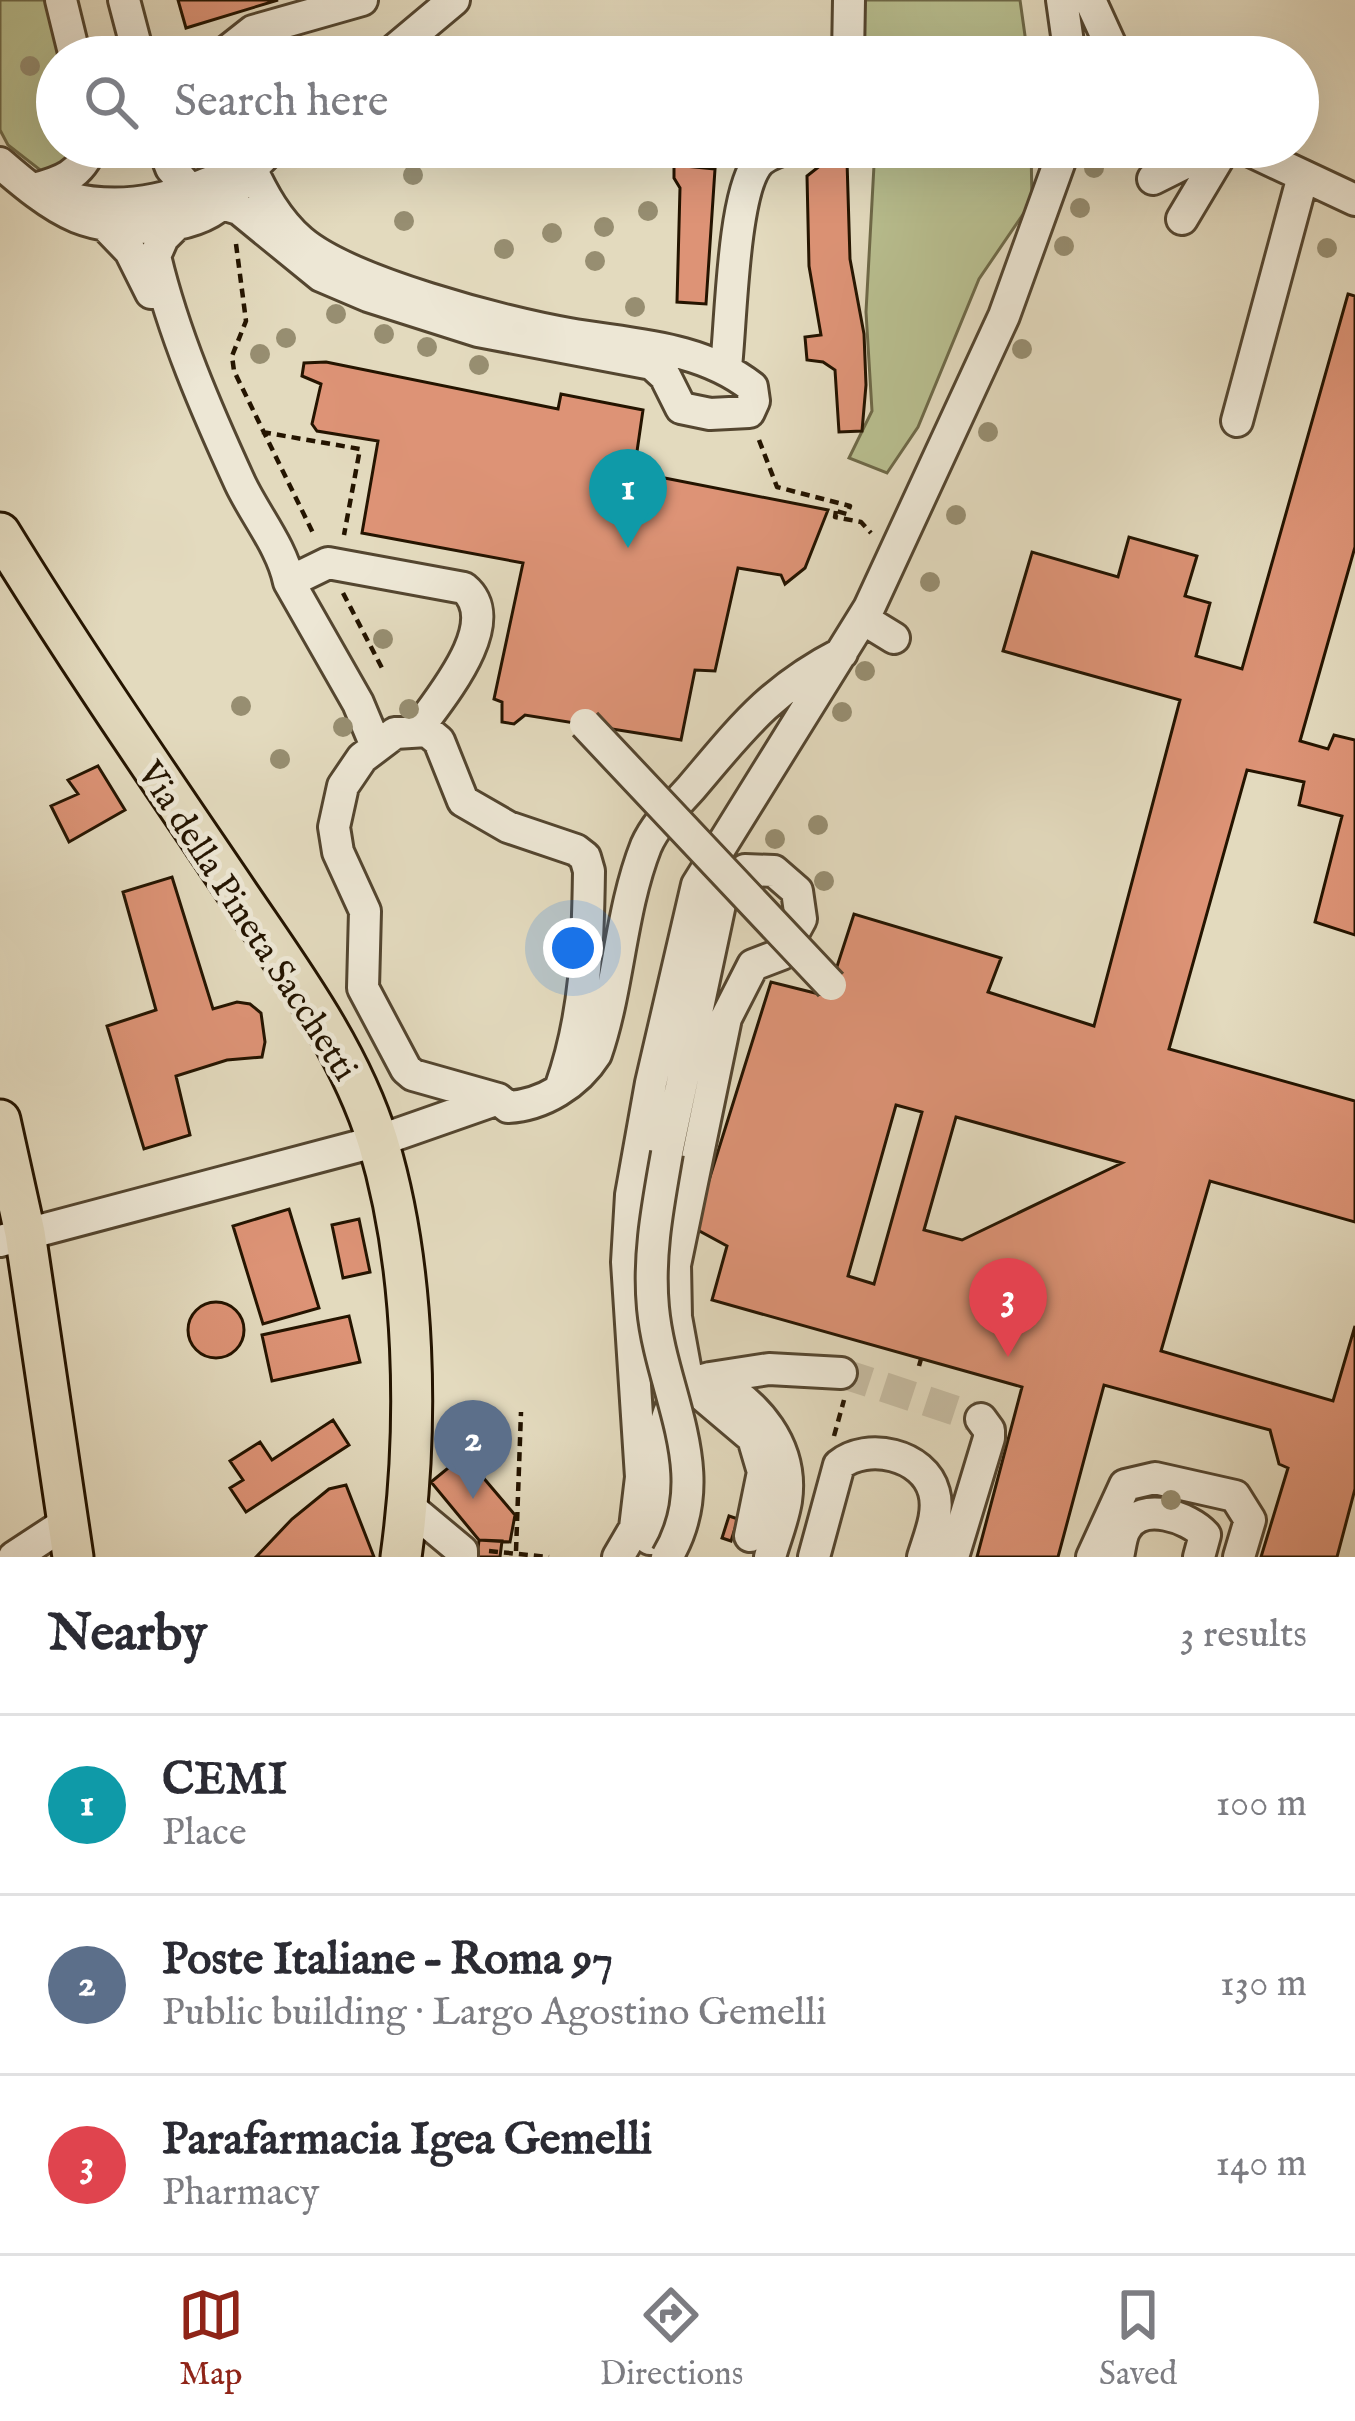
<!DOCTYPE html>
<meta charset="utf-8">
<style>
:root{--surface:#fff;--page:#f2f2f3;--text:#2b2b33;--muted:#7c7c81;--line:#e1e1e2;--accent:#8f2418}
body{margin:0;font-family:"IM FELL English",serif;background:var(--page);color:var(--text)}
.you{position:absolute;left:573px;top:948px;width:42px;height:42px;margin:-30px;border:9px solid #fff;border-radius:50%;background:#1a73e8;box-shadow:0 0 0 18px #1a73e833}
.badge{display:grid;place-items:center;width:78px;height:78px;border-radius:50%;background:var(--accent);color:#fff;font-size:39px;font-weight:700}
.pin{position:absolute;translate:-50% -99px;filter:drop-shadow(0 3px 6px #0008)}
.pin::after{content:'';position:absolute;top:63px;width:42px;height:36px;background:inherit;clip-path:polygon(0 0,100% 0,50% 100%)}
.list{margin:0;padding:0;list-style:none}
h2{display:flex;justify-content:space-between;align-items:center;height:156px;margin:0;padding:0 48px;font-size:51px}
h2 small{font-size:39px;font-weight:400;color:var(--muted)}
.list li{display:grid;grid-template-columns:78px 1fr auto;gap:36px;align-items:center;box-sizing:border-box;height:180px;padding:0 48px;border-top:3px solid var(--line)}
.list b{display:block;font-size:45px;white-space:nowrap}
.list p{margin:0;font-size:39px;white-space:nowrap;color:var(--muted)}
.list em{font-size:39px;font-style:normal;color:var(--muted)}
.icon{flex:none;width:66px;height:66px;fill:none;stroke:currentColor;stroke-width:2;stroke-linecap:round;stroke-linejoin:round}
.map{position:relative;flex:none;width:1355px;height:1557px;overflow:hidden}
.search{position:absolute;background:var(--surface);box-shadow:0 12px 48px #0002;left:36px;right:36px;top:36px;height:132px;display:flex;align-items:center;gap:30px;box-sizing:border-box;padding:0 42px;border-radius:66px;color:var(--muted);font-size:45px}
.sheet{height:696px;background:var(--surface)}
nav{display:flex;justify-content:space-around;align-items:center;box-sizing:border-box;height:168px;border-top:3px solid var(--line);background:var(--surface);font-size:33px;color:var(--muted)}
nav a{display:grid;justify-items:center;gap:6px}
nav .on{color:var(--accent)}
.map>svg:first-child{display:block}
.green{fill:#b8be8f;stroke:#6e6948;stroke-width:3}
.building{fill:#dd9376;stroke:#241400;stroke-width:3;fill-rule:evenodd}
.lines{fill:none;stroke-linecap:round;stroke-linejoin:round}
.minor-tunnel{stroke:#c6bca2;stroke-width:30;stroke-dasharray:30 15;stroke-linecap:butt}
.minor-casing{stroke:#544630;stroke-width:36}
.major-casing{stroke:#241400;stroke-width:45}
.path{stroke:#241400;stroke-width:4.5;stroke-dasharray:9 6;stroke-linecap:butt}
.minor{stroke:#ede7d5;stroke-width:30}
.major{stroke:#e3dabe;stroke-width:39}
.minor-bridge-casing{stroke:#544630;stroke-width:36;stroke-linecap:butt}
.minor-bridge{stroke:#ede7d5;stroke-width:30}
.tree{fill:#978e71}
.labels{text-anchor:middle;stroke-width:10;stroke-linejoin:round;paint-order:stroke}
.street-label{font-size:36px;fill:#241400;stroke:#ede7d5}
</style>
<div class="map">
<svg width="1355" height="1557" viewBox="0 0 1355 1557">
<rect width="100%" height="100%" fill="#e3dabe"/>
<filter id="stains"><feTurbulence type="fractalNoise" baseFrequency=".00167" numOctaves="4"/><feColorMatrix values="0 0 0 0 .2 0 0 0 0 .09 0 0 0 0 .02 0 0 0 .5 -.17"/></filter>
<radialGradient id="worn" r=".72"><stop offset=".6" stop-color="#630" stop-opacity="0"/><stop offset="1" stop-color="#630" stop-opacity=".3"/></radialGradient>
<!-- green -->
<path class="green" d="M 0,0 L 45,0 L 60,57 L 57,57 L 57,147 L 72,147 L 67,159 L 44,173 L 8,145 L 0,130 Z
M 860,0 L 1020,0 L 1028,57 L 866,57 Z
M 875,147 L 1031,147 L 1032,201 L 979,279 L 918,427 L 887,473 L 849,458 L 872,411 L 866,312 Z"/>
<!-- building -->
<path class="building" d="M 178,0 L 278,0 L 186,28 Z
M 826,161 L 847,161 L 850,259 L 864,334 L 866,385 L 862,431 L 839,432 L 835,370 L 823,362 L 807,360 L 805,337 L 821,335 L 809,266 L 807,176 Z
M 674,165 L 715,169 L 706,304 L 677,302 L 680,188 L 674,178 Z
M 1348,294 L 1355,296 L 1355,547 L 1300,741 L 1328,749 L 1334,735 L 1355,740 L 1355,935 L 1315,922 L 1342,816 L 1299,805 L 1304,782 L 1247,770 L 1169,1049 L 1355,1101 L 1355,1222 L 1210,1181 L 1161,1351 L 1333,1401 L 1355,1326 L 1355,1489 L 1337,1557 L 1261,1557 L 1288,1468 L 1279,1464 L 1270,1430 L 1104,1385 L 1058,1557 L 977,1557 L 1022,1387 L 712,1300 L 727,1246 L 694,1228 L 771,982 L 823,995 L 831,985 L 854,914 L 1001,958 L 988,992 L 1094,1026 L 1180,700 L 1003,651 L 1032,552 L 1118,577 L 1129,537 L 1197,556 L 1185,596 L 1210,603 L 1196,656 L 1242,669 ZM 896,1105 L 922,1112 L 874,1284 L 848,1276 ZM 956,1117 L 1122,1163 L 962,1240 L 924,1230 Z
M 326,362 L 558,409 L 561,394 L 643,410 L 634,472 L 828,510 L 805,568 L 785,584 L 781,575 L 738,568 L 715,671 L 695,670 L 681,740 L 525,715 L 514,724 L 502,722 L 502,702 L 494,699 L 523,563 L 362,533 L 378,441 L 317,431 L 312,424 L 321,384 L 302,376 L 304,363 Z
M 98,766 L 125,810 L 69,842 L 51,806 L 78,794 L 68,780 Z
M 172,877 L 213,1009 L 237,1002 L 250,1004 L 261,1013 L 265,1042 L 262,1057 L 227,1060 L 176,1076 L 190,1135 L 144,1149 L 107,1026 L 156,1010 L 123,892 Z
M 289,1209 L 319,1308 L 263,1324 L 233,1226 Z
M 359,1219 L 370,1272 L 343,1278 L 332,1225 Z
M188 1330a28 28 0 1 1 56 0a28 28 0 1 1-56 0Z
M 349,1316 L 360,1362 L 272,1381 L 262,1335 Z
M 333,1420 L 349,1445 L 246,1512 L 230,1488 L 243,1480 L 230,1461 L 260,1442 L 272,1460 Z
M 464,1455 L 515,1515 L 510,1542 L 479,1540 L 431,1482 Z
M 346,1485 L 374,1557 L 256,1557 L 292,1519 L 329,1489 Z
M 729,1516 L 738,1519 L 731,1541 L 722,1538 Z
M 479,1540 L 502,1541 L 500,1557 L 477,1557 Z"/>
<g class="lines">
<!-- minor-tunnel -->
<path class="minor-tunnel" d="M 841,1373 L 981,1419"/>
<defs>
<path id="minor" d="M 61,0 L 75,57
M 124,0 L 139,57
M 1062,0 L 1070,57
M 1090,0 L 1116,57
M 220,57 L 253,31 L 362,0
M 386,57 L 454,0
M 848,57 L 849,0
M 163,147 L 171,168 L 192,192
M 1242,147 L 1355,200
M 0,163 C 22,182 50,206 77,217 C 117,233 190,233 223,203 C 242,185 250,166 274,147
M 1153,179 L 1217,147
M 34,189 C 61,182 81,175 91,147
M 69,198 C 137,215 188,191 248,167
M 222,204 L 239,209 L 321,276 L 368,296 L 478,331 L 652,364 L 665,376 L 681,408 L 710,414 L 749,412 L 754,401 L 752,387 C 700,346 632,345 569,334 C 504,323 349,282 301,241 C 277,220 263,194 250,166
M 1182,219 L 1225,147
M 178,223 L 163,238 L 155,256 C 173,333 207,411 240,483 C 255,515 282,547 289,582 L 358,703 L 376,746
M 104,224 L 130,251 L 151,293
M 726,367 C 731,321 733,200 756,166 C 763,155 777,152 789,147
M 1237,421 L 1303,176
M 289,582 L 328,563 L 464,588 C 505,622 440,698 418,729
M 863,619 L 894,638
M 561,1086 C 586,1015 588,945 589,871 L 585,857 L 576,850 L 508,827 L 463,801 L 439,741 L 427,731 L 395,733 L 362,758 L 343,786 L 334,827 L 338,852 L 365,911 L 363,988 L 406,1069 L 413,1075 L 498,1099 L 508,1107 C 543,1105 577,1084 596,1054 C 619,987 620,912 646,846 C 656,823 675,806 691,788 C 742,728 770,690 842,653
M 667,1153 L 723,890 L 745,870 L 774,871 L 797,891 L 801,919 L 782,954 L 753,965 L 726,1018 L 675,1265 L 676,1317 L 688,1383 L 753,1438 L 763,1472 L 750,1536
M 0,1241 L 378,1141 L 498,1099
M 710,1378 L 769,1369 L 841,1373
M 408,1506 L 462,1551 L 462,1557
M 650,1539 C 675,1487 638,1394 710,1378 C 757,1402 794,1446 786,1501 C 783,1520 775,1539 770,1557
M 14,1557 L 69,1521
M 618,1557 L 635,1528 L 641,1477 L 627,1262 L 631,1195 L 651,1083 L 697,885 L 869,608 L 1004,316 L 1065,147
M 814,1557 L 839,1465 C 867,1442 924,1454 934,1492 C 940,1513 929,1537 923,1557
M 953,1557 L 989,1438 L 989,1430 L 981,1419
M 1092,1557 L 1125,1485 L 1155,1478 L 1235,1496 L 1250,1520 L 1239,1557
M 1118,1557 C 1120,1549 1121,1535 1126,1528 C 1142,1501 1189,1517 1205,1535 L 1199,1557"/>
<path id="major" d="M 0,533 C 73,652 152,767 230,882 C 285,964 349,1047 378,1142 C 416,1268 419,1427 401,1557
M 0,1120 L 25,1233 L 73,1557"/>
</defs>
<!-- minor casing -->
<use href="#minor" class="minor-casing"/>
<!-- major casing -->
<use href="#major" class="major-casing"/>
<!-- path -->
<path class="path" d="M 236,244 L 246,321 L 232,356 L 234,371 L 314,535
M 262,432 L 360,449 L 344,535
M 759,440 L 777,487 L 850,506 L 847,514 L 836,511
M 836,511 L 835,517 L 861,522 L 871,533
M 343,593 L 383,670
M 919,1366 L 921,1359
M 834,1436 L 844,1400
M 489,1551 L 549,1557
M 516,1551 L 521,1412"/>
<!-- minor -->
<use href="#minor" class="minor"/>
<!-- major -->
<use href="#major" class="major"/>
<defs>
<path id="minor-bridge" d="M 585,724 L 831,985
M 667,1153 C 658,1205 648,1255 653,1308 C 661,1394 717,1474 667,1557"/>
</defs>
<!-- minor-bridge casing -->
<use href="#minor-bridge" class="minor-bridge-casing"/>
<!-- minor-bridge -->
<use href="#minor-bridge" class="minor-bridge"/>
</g>
<!-- trees -->
<g class="tree">
<circle cx="30" cy="66" r="10"/>
<circle cx="1094" cy="168" r="10"/>
<circle cx="413" cy="175" r="10"/>
<circle cx="1080" cy="208" r="10"/>
<circle cx="648" cy="211" r="10"/>
<circle cx="404" cy="221" r="10"/>
<circle cx="604" cy="227" r="10"/>
<circle cx="552" cy="233" r="10"/>
<circle cx="1064" cy="246" r="10"/>
<circle cx="1327" cy="248" r="10"/>
<circle cx="504" cy="249" r="10"/>
<circle cx="595" cy="261" r="10"/>
<circle cx="635" cy="307" r="10"/>
<circle cx="336" cy="314" r="10"/>
<circle cx="384" cy="334" r="10"/>
<circle cx="286" cy="338" r="10"/>
<circle cx="427" cy="347" r="10"/>
<circle cx="1022" cy="349" r="10"/>
<circle cx="260" cy="354" r="10"/>
<circle cx="479" cy="365" r="10"/>
<circle cx="988" cy="432" r="10"/>
<circle cx="956" cy="515" r="10"/>
<circle cx="930" cy="582" r="10"/>
<circle cx="383" cy="639" r="10"/>
<circle cx="865" cy="671" r="10"/>
<circle cx="241" cy="706" r="10"/>
<circle cx="409" cy="709" r="10"/>
<circle cx="842" cy="712" r="10"/>
<circle cx="343" cy="727" r="10"/>
<circle cx="280" cy="759" r="10"/>
<circle cx="818" cy="825" r="10"/>
<circle cx="775" cy="839" r="10"/>
<circle cx="824" cy="881" r="10"/>
<circle cx="1171" cy="1500" r="10"/>
</g>
<g class="labels">
<!-- street labels -->
<g class="street-label">
<text transform="translate(249 920) rotate(57)" y="13">Via della Pineta Sacchetti</text>
</g>
</g>
<rect width="100%" height="100%" filter="url(#stains)"/>
<rect width="100%" height="100%" fill="url(#worn)"/>
</svg>
<div class="you"></div>
<div class="pin badge" style="left:628px;top:548px;background:#0f9aa8">1</div>
<div class="pin badge" style="left:473px;top:1499px;background:#5c6f8a">2</div>
<div class="pin badge" style="left:1008px;top:1357px;background:#e0444e">3</div>
<div class="search"><svg class="icon" aria-label="search" viewBox="0 0 24 24"><circle cx="10" cy="10" r="6"/><path d="M15 15l6 6"/></svg>Search here</div>
</div>
<section class="sheet">
<h2>Nearby<small>3 results</small></h2>
<ul class="list">
<li><span class="badge" style="background:#0f9aa8">1</span><div><b>CEMI</b><p>Place</p></div><em>100 m</em></li>
<li><span class="badge" style="background:#5c6f8a">2</span><div><b>Poste Italiane – Roma 97</b><p>Public building · Largo Agostino Gemelli</p></div><em>130 m</em></li>
<li><span class="badge" style="background:#e0444e">3</span><div><b>Parafarmacia Igea Gemelli</b><p>Pharmacy</p></div><em>140 m</em></li>
</ul>
</section>
<nav>
<a class="on"><svg class="icon" aria-label="map" viewBox="0 0 24 24"><path d="M3 6l6-2 6 2 6-2v14l-6 2-6-2-6 2zM9 4v14M15 6v14"/></svg>Map</a>
<a><svg class="icon" aria-label="directions" viewBox="0 0 24 24"><path d="M12 3l9 9-9 9-9-9zM9 14v-3h6M13 9l2 2-2 2"/></svg>Directions</a>
<a><svg class="icon" aria-label="saved" viewBox="0 0 24 24"><path d="M7 4h10v16l-5-4-5 4z"/></svg>Saved</a>
</nav>
